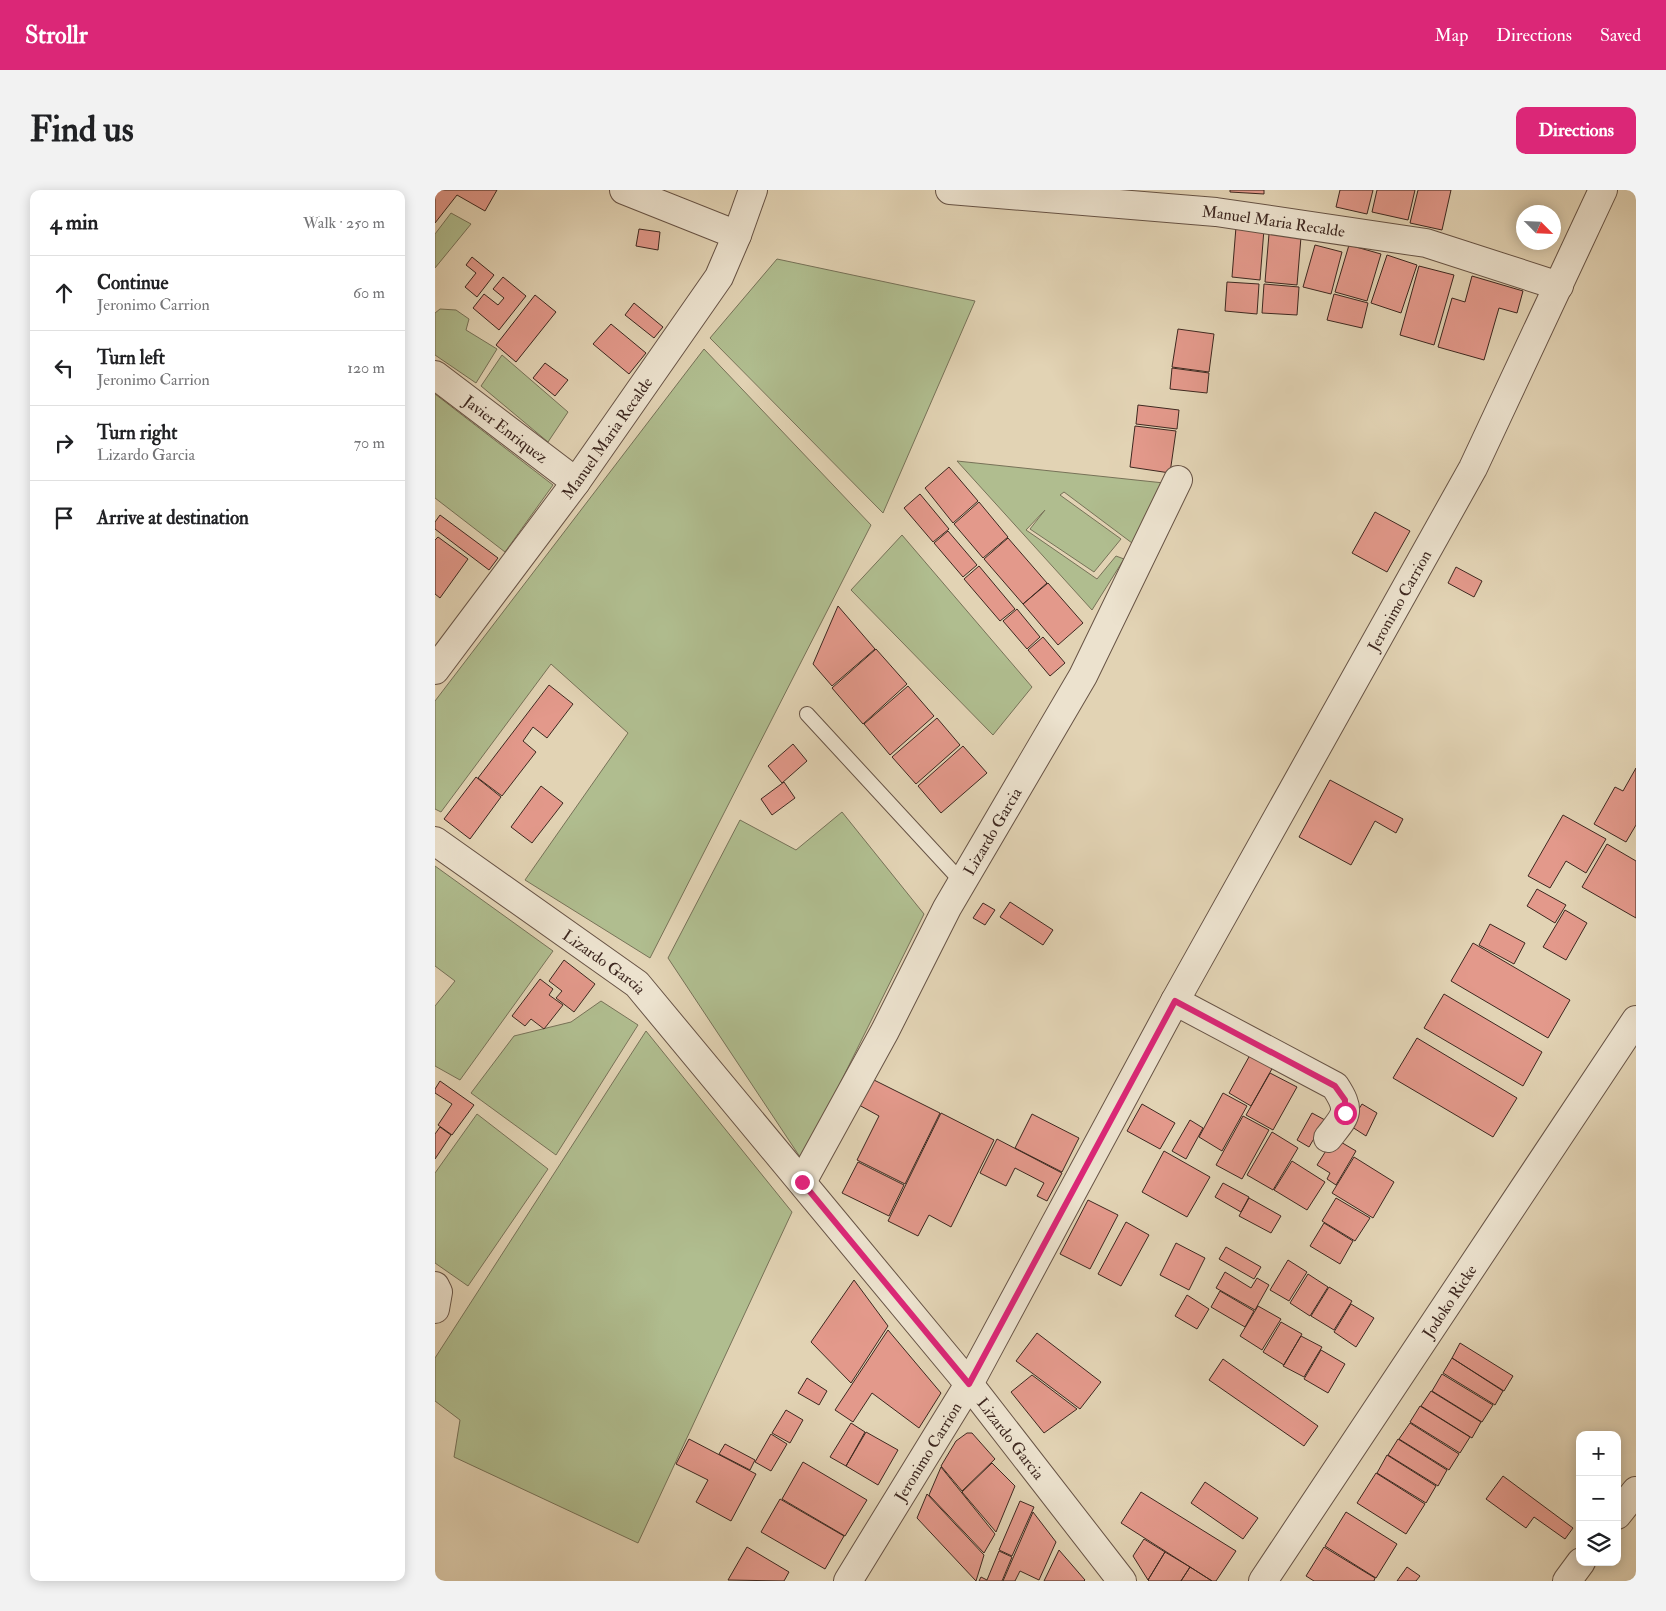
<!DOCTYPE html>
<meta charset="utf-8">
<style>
:root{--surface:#fff;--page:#f2f2f2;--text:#202124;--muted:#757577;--line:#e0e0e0;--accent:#db2777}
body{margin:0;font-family:"IM FELL Double Pica",serif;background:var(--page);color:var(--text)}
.controls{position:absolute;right:15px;bottom:15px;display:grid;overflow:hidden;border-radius:10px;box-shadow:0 2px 12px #0003}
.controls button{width:45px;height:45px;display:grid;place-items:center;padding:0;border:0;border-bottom:1px solid var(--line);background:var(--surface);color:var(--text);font:25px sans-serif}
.compass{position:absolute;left:1081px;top:15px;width:45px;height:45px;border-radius:50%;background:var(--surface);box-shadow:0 2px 12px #0003;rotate:114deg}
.stop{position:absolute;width:15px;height:15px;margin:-11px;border:4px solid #db2777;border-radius:50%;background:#fff}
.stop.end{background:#db2777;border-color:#fff;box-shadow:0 1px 5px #0008}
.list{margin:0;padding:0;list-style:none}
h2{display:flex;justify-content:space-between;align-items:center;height:65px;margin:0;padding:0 20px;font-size:21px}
h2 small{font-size:16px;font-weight:400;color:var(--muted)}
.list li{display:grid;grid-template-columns:32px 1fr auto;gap:15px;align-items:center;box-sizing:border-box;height:75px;padding:0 20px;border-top:1px solid var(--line)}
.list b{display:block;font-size:19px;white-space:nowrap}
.list p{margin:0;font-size:16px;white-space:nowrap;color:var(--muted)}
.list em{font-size:16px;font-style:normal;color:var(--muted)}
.icon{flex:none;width:28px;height:28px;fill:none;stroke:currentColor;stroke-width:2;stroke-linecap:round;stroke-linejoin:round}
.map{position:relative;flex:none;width:1201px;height:1391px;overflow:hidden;border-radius:10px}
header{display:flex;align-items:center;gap:30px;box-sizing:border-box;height:70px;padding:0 25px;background:var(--accent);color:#fff}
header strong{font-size:24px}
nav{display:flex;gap:28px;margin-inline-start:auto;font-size:18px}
.intro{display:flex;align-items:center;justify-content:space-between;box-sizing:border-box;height:120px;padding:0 30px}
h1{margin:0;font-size:35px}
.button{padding:12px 22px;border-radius:10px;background:var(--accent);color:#fff;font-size:18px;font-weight:700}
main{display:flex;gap:30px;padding:0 30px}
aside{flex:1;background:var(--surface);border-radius:10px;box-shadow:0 2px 12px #0003}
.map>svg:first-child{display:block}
.green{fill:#b0bd8f;stroke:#777258}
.building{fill:#e3998b;stroke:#3e2820}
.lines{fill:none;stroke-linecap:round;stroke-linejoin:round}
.service-casing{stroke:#675345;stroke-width:16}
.minor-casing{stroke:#675345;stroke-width:30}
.service{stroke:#ece2ce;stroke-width:14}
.minor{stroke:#ece2ce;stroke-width:28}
.route{stroke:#db2777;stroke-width:6}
.labels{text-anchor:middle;stroke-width:4.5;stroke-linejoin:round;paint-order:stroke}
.street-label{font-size:16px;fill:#3e2820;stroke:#ece2ce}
</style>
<header>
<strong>Strollr</strong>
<nav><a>Map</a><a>Directions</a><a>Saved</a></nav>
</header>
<div class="intro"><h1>Find us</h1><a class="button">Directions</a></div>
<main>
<aside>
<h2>4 min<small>Walk · 250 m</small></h2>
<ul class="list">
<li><svg class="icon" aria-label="ahead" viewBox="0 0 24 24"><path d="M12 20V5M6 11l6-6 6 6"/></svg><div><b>Continue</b><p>Jeronimo Carrion</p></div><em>60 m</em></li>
<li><svg class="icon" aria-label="left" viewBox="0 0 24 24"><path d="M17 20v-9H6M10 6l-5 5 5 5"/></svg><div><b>Turn left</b><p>Jeronimo Carrion</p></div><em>120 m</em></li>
<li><svg class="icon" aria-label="right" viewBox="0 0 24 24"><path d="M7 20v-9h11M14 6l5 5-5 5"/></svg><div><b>Turn right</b><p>Lizardo Garcia</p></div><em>70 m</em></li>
<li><svg class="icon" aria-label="arrive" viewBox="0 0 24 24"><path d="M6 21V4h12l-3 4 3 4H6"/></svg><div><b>Arrive at destination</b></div></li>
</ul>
</aside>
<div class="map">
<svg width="1201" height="1391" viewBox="0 0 1201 1391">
<rect width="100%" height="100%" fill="#e2d3b4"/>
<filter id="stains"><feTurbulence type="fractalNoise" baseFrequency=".004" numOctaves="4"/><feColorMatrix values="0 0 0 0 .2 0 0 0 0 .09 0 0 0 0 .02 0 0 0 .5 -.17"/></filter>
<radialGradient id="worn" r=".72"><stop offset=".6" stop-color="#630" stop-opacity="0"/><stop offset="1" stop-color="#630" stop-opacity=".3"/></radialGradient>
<!-- green -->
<path class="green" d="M 16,23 L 36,34 L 0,78 L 0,44 Z
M 342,69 L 540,111 L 448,323 L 275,148 Z
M 5,119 L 21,120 L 34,129 L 31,140 L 62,159 L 41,193 L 0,165 L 0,123 Z
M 269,159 L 436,335 L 215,768 L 90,690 L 193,543 L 116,474 L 6,622 L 0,619 L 0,511 Z
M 67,165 L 133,222 L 113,252 L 46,196 Z
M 0,204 L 118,295 L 70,362 L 0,308 Z
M 522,271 L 729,293 L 697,353 L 629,302 L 625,305 L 686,349 L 659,382 L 595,339 L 610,320 L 591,340 L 662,389 L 681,366 L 689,369 L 657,420 Z
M 467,345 L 597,497 L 558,545 L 416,400 Z
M 407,622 L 489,724 L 367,970 L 233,768 L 305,630 L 361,660 Z
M 0,676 L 118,761 L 25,890 L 0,876 L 0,816 L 20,791 L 0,776 Z
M 166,811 L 203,835 L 121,965 L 36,903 L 79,846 L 136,832 Z
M 211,841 L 357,1022 L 203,1353 L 19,1267 L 25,1230 L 0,1211 L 0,1168 Z
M 42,924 L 113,979 L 33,1096 L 0,1073 L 0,983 Z"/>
<!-- building -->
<path class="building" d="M 0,0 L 62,0 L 50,21 L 22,5 L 0,33 Z
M 795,0 L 829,0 L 829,4 L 795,2 Z
M 905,0 L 938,0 L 932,24 L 901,17 Z
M 942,0 L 980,0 L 973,30 L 937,22 Z
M 983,0 L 1016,0 L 1007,40 L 975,33 Z
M 801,37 L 829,39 L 825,90 L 797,87 Z
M 204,39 L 225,42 L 223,60 L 201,56 Z
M 834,44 L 866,47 L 862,95 L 830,92 Z
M 880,55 L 907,62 L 896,104 L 868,97 Z
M 914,55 L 946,64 L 932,111 L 900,102 Z
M 952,65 L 982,75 L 966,123 L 936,113 Z
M 37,67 L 59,85 L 42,107 L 30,97 L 41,83 L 31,75 Z
M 984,76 L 1019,85 L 999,155 L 965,145 Z
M 1037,86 L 1088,101 L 1082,123 L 1064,118 L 1049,170 L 1003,157 L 1017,108 L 1030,112 Z
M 68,87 L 91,106 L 64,140 L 38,118 L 49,104 L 63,115 L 69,108 L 58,99 Z
M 792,92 L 824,94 L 822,124 L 790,121 Z
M 829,94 L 864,97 L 862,125 L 827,123 Z
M 899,104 L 933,113 L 927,138 L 892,130 Z
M 100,105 L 121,122 L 81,172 L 61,155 Z
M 199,113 L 228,137 L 219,148 L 190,125 Z
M 176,134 L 211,163 L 194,184 L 158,154 Z
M 743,139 L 779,144 L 774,182 L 737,177 Z
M 110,173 L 133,190 L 120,206 L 98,188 Z
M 737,178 L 774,183 L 772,203 L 735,199 Z
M 703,215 L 744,220 L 742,239 L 701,234 Z
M 700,236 L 741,241 L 735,283 L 695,277 Z
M 514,277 L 543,311 L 518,333 L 490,298 Z
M 485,304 L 514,339 L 498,352 L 469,318 Z
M 544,312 L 573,347 L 548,368 L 519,334 Z
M 940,322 L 975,341 L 952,382 L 917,363 Z
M 5,325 L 63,368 L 54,380 L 0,339 L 0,332 Z
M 513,341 L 542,375 L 528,387 L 499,353 Z
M 3,347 L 33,369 L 5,408 L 0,404 L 0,350 Z
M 573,348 L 612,393 L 588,414 L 549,369 Z
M 544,376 L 580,419 L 565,431 L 529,389 Z
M 1021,377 L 1047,391 L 1039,407 L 1013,393 Z
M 613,393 L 648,433 L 623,455 L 588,414 Z
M 403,416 L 440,459 L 397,496 L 378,474 Z
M 582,419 L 605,447 L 592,459 L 568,431 Z
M 608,447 L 630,473 L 615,486 L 593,460 Z
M 441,459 L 472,494 L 428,534 L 397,498 Z
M 114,495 L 138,514 L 112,548 L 98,537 L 88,551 L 101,562 L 67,606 L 43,588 Z
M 473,496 L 499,526 L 455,565 L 429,534 Z
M 502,528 L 525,555 L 481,594 L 457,567 Z
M 358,554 L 372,571 L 347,593 L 333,576 Z
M 528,556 L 552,583 L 506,623 L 483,596 Z
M 1201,578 L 1201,635 L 1191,652 L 1159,634 L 1180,597 L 1188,601 Z
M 41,587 L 66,607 L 35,649 L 9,629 Z
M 895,590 L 968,629 L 961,643 L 940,631 L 916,675 L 864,647 Z
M 349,592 L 360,608 L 337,625 L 326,609 Z
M 106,596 L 128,613 L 97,653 L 76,637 Z
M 1128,625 L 1171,649 L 1151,683 L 1131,671 L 1115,698 L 1093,686 Z
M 1172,654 L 1201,671 L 1201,728 L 1147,697 Z
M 1102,699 L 1131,715 L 1120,733 L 1092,716 Z
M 575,712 L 618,740 L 608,755 L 565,727 Z
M 548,713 L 560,720 L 550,735 L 538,728 Z
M 1130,720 L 1152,733 L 1131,770 L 1108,757 Z
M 1055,734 L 1090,753 L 1079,774 L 1044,755 Z
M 1038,753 L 1135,810 L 1113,848 L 1016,791 Z
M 129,770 L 160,794 L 139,822 L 121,808 L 127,801 L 114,791 Z
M 105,789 L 118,799 L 114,805 L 128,815 L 109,839 L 96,829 L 90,836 L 77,826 Z
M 1009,804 L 1107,862 L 1088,896 L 989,838 Z
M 982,848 L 1082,908 L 1058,947 L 958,888 Z
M 815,865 L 838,877 L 816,916 L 794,903 Z
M 835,883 L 862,897 L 838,940 L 811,925 Z
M 437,889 L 505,923 L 470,994 L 422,970 L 444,926 L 424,915 Z
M 5,891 L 39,915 L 17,945 L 3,935 L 17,914 L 0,903 L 0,899 Z
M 788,903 L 812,916 L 787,961 L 764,947 Z
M 707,914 L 740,933 L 725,959 L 692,941 Z
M 927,914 L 942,923 L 931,946 L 914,935 Z
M 506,923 L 559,950 L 516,1037 L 494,1025 L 483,1046 L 453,1031 Z
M 877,923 L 890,930 L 874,957 L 862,950 Z
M 597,924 L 644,948 L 627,982 L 580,958 Z
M 808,926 L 834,940 L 807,989 L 781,975 Z
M 755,930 L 768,938 L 751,969 L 737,961 Z
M 5,937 L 16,945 L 0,969 L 0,944 Z
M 837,942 L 863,958 L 838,1000 L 812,985 Z
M 899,948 L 921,961 L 901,995 L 892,989 L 895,983 L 882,975 Z
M 562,949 L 627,983 L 612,1011 L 602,1006 L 609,993 L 580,978 L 571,996 L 545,983 Z
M 729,961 L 775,987 L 752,1027 L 707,1002 Z
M 919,967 L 959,992 L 938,1028 L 897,1003 Z
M 857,971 L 890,992 L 872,1020 L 839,1000 Z
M 423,972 L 469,995 L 454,1026 L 407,1003 Z
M 788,993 L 814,1007 L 806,1022 L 780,1007 Z
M 814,1008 L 846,1026 L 836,1043 L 804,1026 Z
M 901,1008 L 935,1028 L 920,1051 L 887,1031 Z
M 653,1010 L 683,1025 L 655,1079 L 625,1064 Z
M 691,1032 L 714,1045 L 686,1096 L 663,1084 Z
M 889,1033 L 918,1051 L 905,1074 L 875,1056 Z
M 741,1053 L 770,1068 L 754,1100 L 725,1085 Z
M 791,1057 L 826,1077 L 819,1089 L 784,1069 Z
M 853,1070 L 872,1082 L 854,1111 L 835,1100 Z
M 790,1082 L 816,1098 L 822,1088 L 834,1095 L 820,1120 L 781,1098 Z
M 873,1084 L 893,1097 L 875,1126 L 855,1113 Z
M 419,1090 L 453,1136 L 416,1193 L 376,1152 Z
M 894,1097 L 917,1111 L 899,1140 L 876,1126 Z
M 785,1101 L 819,1121 L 810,1137 L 776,1117 Z
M 752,1105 L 774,1119 L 762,1139 L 740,1126 Z
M 916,1114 L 939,1128 L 921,1157 L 899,1142 Z
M 823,1116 L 846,1129 L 827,1160 L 805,1146 Z
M 846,1132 L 867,1144 L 849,1175 L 828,1162 Z
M 453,1140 L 506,1203 L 484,1238 L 437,1203 L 418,1232 L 400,1220 Z
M 602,1143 L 666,1192 L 645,1219 L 581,1171 Z
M 866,1146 L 887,1157 L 869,1187 L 848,1176 Z
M 1025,1153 L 1078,1186 L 1069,1201 L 1017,1168 Z
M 886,1160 L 910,1174 L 893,1203 L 869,1189 Z
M 1017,1168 L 1068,1201 L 1060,1215 L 1008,1183 Z
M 788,1169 L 883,1236 L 869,1256 L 774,1190 Z
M 1007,1184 L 1058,1215 L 1047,1232 L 997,1201 Z
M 597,1185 L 642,1219 L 609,1243 L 576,1202 Z
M 372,1188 L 392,1201 L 384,1215 L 363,1203 Z
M 996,1201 L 1046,1232 L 1037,1248 L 986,1216 Z
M 985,1216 L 1035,1247 L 1025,1263 L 975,1232 Z
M 351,1220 L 368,1230 L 355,1253 L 337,1243 Z
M 416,1233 L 430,1242 L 411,1276 L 395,1267 Z
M 975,1233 L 1024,1264 L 1014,1280 L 964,1249 Z
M 431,1242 L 463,1260 L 443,1295 L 411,1276 Z
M 532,1243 L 537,1243 L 560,1269 L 527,1301 L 506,1276 L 521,1251 Z
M 336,1244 L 352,1254 L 336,1281 L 320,1272 Z
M 254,1249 L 321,1284 L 296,1331 L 261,1312 L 273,1290 L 241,1274 Z
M 963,1249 L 1012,1280 L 1003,1296 L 953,1265 Z
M 290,1254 L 320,1270 L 315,1280 L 284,1264 Z
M 952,1265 L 1001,1296 L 991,1313 L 942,1283 Z
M 368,1272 L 432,1310 L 410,1346 L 347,1309 Z
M 557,1273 L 580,1296 L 561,1342 L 527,1302 Z
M 506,1277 L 560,1344 L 549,1363 L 494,1305 Z
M 941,1283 L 990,1314 L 971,1344 L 922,1313 Z
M 1068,1286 L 1138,1338 L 1130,1349 L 1099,1327 L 1091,1338 L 1051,1309 Z
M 770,1292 L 823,1328 L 808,1349 L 756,1313 Z
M 706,1302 L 801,1361 L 781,1391 L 777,1391 L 686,1333 Z
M 492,1304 L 549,1365 L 541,1391 L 482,1328 Z
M 345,1309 L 409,1346 L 390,1379 L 326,1342 Z
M 585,1311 L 599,1317 L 577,1366 L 564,1360 Z
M 598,1322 L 621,1352 L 604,1390 L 585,1381 L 580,1391 L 568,1391 Z
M 911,1322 L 962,1354 L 941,1388 L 890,1356 Z
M 709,1349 L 730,1362 L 713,1390 L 698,1366 Z
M 312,1357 L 354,1382 L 349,1391 L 293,1390 Z
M 889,1357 L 940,1388 L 939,1391 L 879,1391 L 871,1386 Z
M 624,1360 L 650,1390 L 649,1391 L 609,1391 Z
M 564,1361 L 577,1367 L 567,1391 L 544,1391 L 546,1387 L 552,1390 Z
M 730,1362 L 755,1377 L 746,1391 L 714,1391 L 713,1390 Z
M 755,1377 L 777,1391 L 746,1391 Z
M 972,1377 L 985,1386 L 981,1391 L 962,1391 Z"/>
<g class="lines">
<defs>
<path id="service" d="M 372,524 L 527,692"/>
<g id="minor">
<path d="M 189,0 L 302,45"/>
<path id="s1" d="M 515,0 L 781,22 L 991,53 L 1124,96"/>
<path id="s2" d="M 0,185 L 141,292"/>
<path id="s3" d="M 0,480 L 141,292 L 284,87 L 302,45 L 318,0"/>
<path id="s4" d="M 0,651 L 202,794 L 534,1194 L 687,1391"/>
<path d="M 740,811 L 900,896 C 917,922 911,925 893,948"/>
<path id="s5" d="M 367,992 L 450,841 L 512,718 L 648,486 L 743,290"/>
<path d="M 0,1096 L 3,1102 L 0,1119"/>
<path d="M 1182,1325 L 1201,1301"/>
<path id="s6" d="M 413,1391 L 534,1194 L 740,811 L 1038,278 L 1168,0"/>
<path id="s7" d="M 828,1391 L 1201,830"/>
<path d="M 1132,1391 L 1146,1372"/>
</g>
</defs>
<!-- service casing -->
<use href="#service" class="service-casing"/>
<!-- minor casing -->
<use href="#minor" class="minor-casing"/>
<!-- service -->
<use href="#service" class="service"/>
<!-- minor -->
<use href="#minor" class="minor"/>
</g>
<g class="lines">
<!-- route -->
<path class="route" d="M 367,992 L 534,1194 L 740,811 L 900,896 L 910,910 L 910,923"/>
</g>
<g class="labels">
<!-- street labels -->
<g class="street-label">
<text dy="6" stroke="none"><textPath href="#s1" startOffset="325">Manuel Maria Recalde</textPath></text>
<text dy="6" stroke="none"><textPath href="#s2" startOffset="89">Javier Enriquez</textPath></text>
<text dy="6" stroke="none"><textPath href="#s3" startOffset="289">Manuel Maria Recalde</textPath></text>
<text dy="6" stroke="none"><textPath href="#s6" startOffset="1125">Jeronimo Carrion</textPath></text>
<text dy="6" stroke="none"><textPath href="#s5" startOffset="399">Lizardo Garcia</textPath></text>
<text dy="6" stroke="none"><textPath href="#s4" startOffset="208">Lizardo Garcia</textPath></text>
<text dy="6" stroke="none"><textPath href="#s7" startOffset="336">Jodoko Ricke</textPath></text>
<text dy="6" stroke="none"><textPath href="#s4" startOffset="836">Lizardo Garcia</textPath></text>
<text dy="6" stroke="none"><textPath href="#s6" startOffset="152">Jeronimo Carrion</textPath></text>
</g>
</g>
<rect width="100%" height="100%" filter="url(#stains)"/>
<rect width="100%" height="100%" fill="url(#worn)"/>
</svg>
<div class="controls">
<button>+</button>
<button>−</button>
<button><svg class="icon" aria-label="layers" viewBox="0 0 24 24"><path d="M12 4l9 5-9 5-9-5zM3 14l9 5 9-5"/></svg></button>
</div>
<svg class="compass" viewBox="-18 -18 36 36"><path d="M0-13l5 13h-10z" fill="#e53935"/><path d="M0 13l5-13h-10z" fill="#757577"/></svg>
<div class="stop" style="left:910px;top:923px"></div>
<div class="stop end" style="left:367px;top:992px"></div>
</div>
</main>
